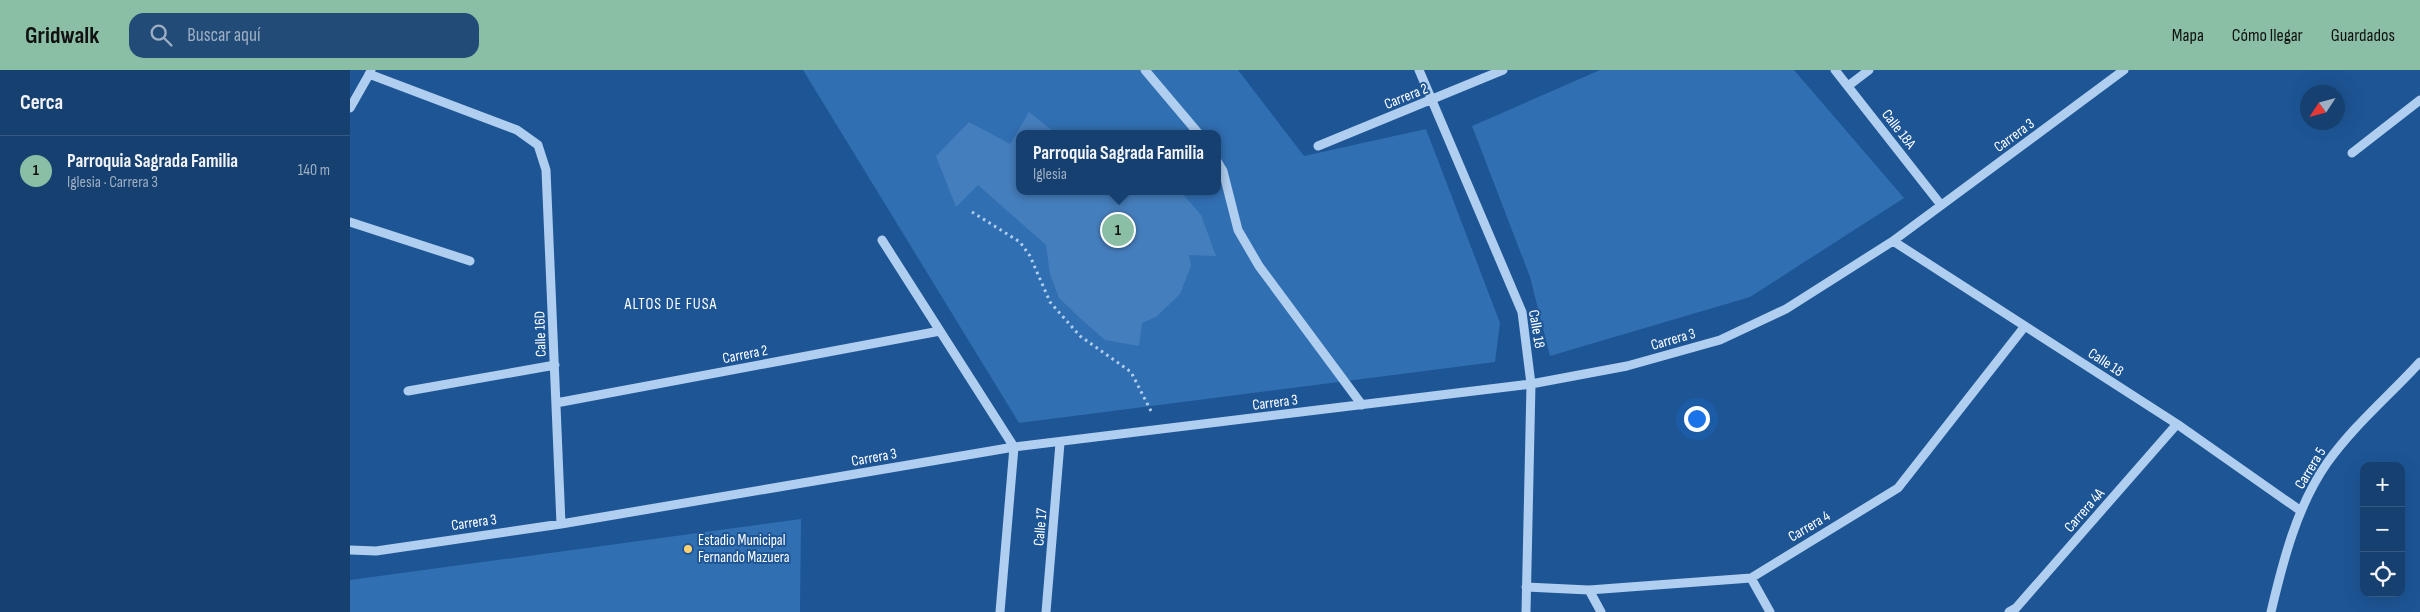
<!DOCTYPE html>
<html lang="es">
<meta charset="utf-8">
<style>
:root{--surface:#164070;--page:#234b78;--text:#f1f3f6;--muted:#9eafc3;--line:#355983;--accent:#8abfa5}
body{margin:0;font-family:"Sofia Sans Condensed",sans-serif;background:var(--page);color:var(--text)}
.controls{position:absolute;right:15px;bottom:15px;display:grid;overflow:hidden;border-radius:10px;box-shadow:0 5px 20px #0002}
.controls button{width:45px;height:45px;display:grid;place-items:center;padding:0;border:0;border-bottom:1px solid var(--line);background:var(--surface);color:var(--text);font:25px sans-serif}
.compass{position:absolute;left:1950px;top:15px;width:45px;height:45px;border-radius:50%;background:var(--surface);box-shadow:0 5px 20px #0002;rotate:234deg}
.you{position:absolute;left:1346px;top:348px;width:18px;height:18px;margin:-12px;border:4px solid #fff;border-radius:50%;background:#1a73e8;box-shadow:0 0 0 8px #1a73e833}
.badge{display:grid;place-items:center;width:32px;height:32px;border-radius:50%;background:var(--accent);color:#111;font-size:16px;font-weight:700}
.pin{position:absolute;translate:-50% -50%;border:2px solid #fff;box-shadow:0 1px 5px #0006}
.popup{position:absolute;left:666px;top:60px;width:205px;height:65px;box-sizing:border-box;display:grid;place-content:center;border-radius:10px;background:var(--surface);filter:drop-shadow(0 1px 4px #0005);font-size:16px;white-space:nowrap;color:var(--muted)}
.popup b{font-size:19px;color:var(--text)}
.popup::after{content:'';position:absolute;left:50%;top:100%;margin-left:-10px;border:10px solid transparent;border-top-color:var(--surface)}
.list{margin:0;padding:0;list-style:none}
h2{display:flex;justify-content:space-between;align-items:center;height:65px;margin:0;padding:0 20px;font-size:21px}
h2 small{font-size:16px;font-weight:400;color:var(--muted)}
.list li{display:grid;grid-template-columns:32px 1fr auto;gap:15px;align-items:center;box-sizing:border-box;height:70px;padding:0 20px;border-top:1px solid var(--line)}
.list b{display:block;font-size:19px;white-space:nowrap}
.list p{margin:0;font-size:16px;white-space:nowrap;color:var(--muted)}
.list em{font-size:16px;font-style:normal;color:var(--muted)}
.icon{flex:none;width:28px;height:28px;fill:none;stroke:currentColor;stroke-width:2;stroke-linecap:round;stroke-linejoin:round}
.map{position:relative;flex:none;width:2070px;height:542px;overflow:hidden}
header{display:flex;align-items:center;gap:30px;box-sizing:border-box;height:70px;padding:0 25px;background:var(--accent);color:#111}
header strong{font-size:24px}
nav{display:flex;gap:28px;margin-inline-start:auto;font-size:18px}
.search{width:350px;height:45px;background:var(--page);display:flex;align-items:center;gap:12px;box-sizing:border-box;padding:0 18px;border-radius:15px;color:var(--muted);font-size:19px}
main{display:flex}
aside{flex:1;background:var(--surface)}
.map>svg:first-child{display:block}
.green{fill:#316fb3;fill-rule:evenodd}
.building{fill:#457ebc}
.lines{fill:none;stroke-linecap:round;stroke-linejoin:round}
.path{stroke:#b0ceef;stroke-width:3;stroke-dasharray:2.5 4;stroke-linecap:butt}
.minor{stroke:#b0ceef;stroke-width:9}
.poi-dot{fill:#fed16f;stroke:#1d5595;stroke-width:2}
.labels{text-anchor:middle;stroke-width:4;stroke-linejoin:round;paint-order:stroke}
.street-label{font-size:15px;fill:#fff;stroke:#1d5595}
.poi-label{font-size:15px;fill:#fff;stroke:#1d5595;text-anchor:start}
.neighbourhood-label{font-size:16px;letter-spacing:1px;fill:#fff;stroke:#1d5595}
</style>
<header>
<strong>Gridwalk</strong>
<div class="search"><svg class="icon" aria-label="search" viewBox="0 0 24 24"><circle cx="10" cy="10" r="6"/><path d="M15 15l6 6"/></svg>Buscar aquí</div>
<nav><a>Mapa</a><a>Cómo llegar</a><a>Guardados</a></nav>
</header>
<main>
<aside>
<h2>Cerca<small></small></h2>
<ul class="list">
<li><span class="badge">1</span><div><b>Parroquia Sagrada Familia</b><p>Iglesia · Carrera 3</p></div><em>140 m</em></li>
</ul>
</aside>
<div class="map">
<svg width="2070" height="542" viewBox="0 0 2070 542">
<rect width="100%" height="100%" fill="#1d5595"/>
<!-- green -->
<path class="green" d="M 453,0 L 888,0 L 954,86 L 1076,59 L 1150,253 L 1145,292 L 669,353 ZM 669,64 L 867,64 L 867,121 L 669,121 Z
M 1250,0 L 1444,0 L 1554,128 L 1400,227 L 1200,286 L 1180,207 L 1122,56 Z
M 451,449 L 450,542 L 0,542 L 0,510 Z"/>
<!-- building -->
<path class="building" d="M 679,42 L 707,64 L 669,64 L 669,121 L 830,121 L 851,145 L 866,186 L 839,185 L 841,196 L 830,224 L 806,247 L 792,253 L 789,276 L 755,270 L 731,249 L 709,228 L 700,204 L 696,175 L 628,115 L 606,137 L 586,86 L 619,52 L 660,74 Z"/>
<g class="lines">
<!-- path -->
<path class="path" d="M 622,142 L 670,172 L 680,186 L 700,232 L 730,266 L 781,302 L 801,341"/>
<!-- minor -->
<path class="minor" d="M 795,0 L 849,64
M 1069,0 L 1172,242 L 1181,314 L 1176,542
M 1485,0 L 1591,135
M 19,4 L 167,60 L 188,75 L 196,100 L 211,454
M 1498,16 L 1519,0
M 0,38 L 21,1
M 968,76 L 1153,0
M 2002,83 L 2070,30
M 867,91 L 873,101 L 888,160 L 909,196 L 1012,335
M 0,152 L 120,191
M 532,170 L 664,377
M 1543,171 L 1827,354 L 1951,441
M 58,321 L 205,295
M 206,333 L 590,261
M 0,480 L 26,481 L 211,454 L 664,377 L 1181,314 L 1277,296 L 1370,270 L 1436,239 L 1543,171 L 1774,0
M 1401,508 L 1420,542
M 1176,517 L 1239,520 L 1401,508 L 1548,418 L 1675,256
M 1239,520 L 1251,542
M 650,542 L 664,377
M 696,542 L 710,373
M 1659,542 L 1666,538 L 1827,354
M 1921,542 C 1933,491 1947,436 1977,393 C 2004,355 2039,326 2070,292"/>
</g>
<!-- markers -->
<circle class="poi-dot" cx="338" cy="479" r="5"/>
<g class="labels">
<!-- street labels -->
<g class="street-label">
<text transform="translate(1056 26) rotate(-22)" y="5">Carrera 2</text>
<text transform="translate(1549 59) rotate(52)" y="5">Calle 18A</text>
<text transform="translate(1664 65) rotate(-36)" y="5">Carrera 3</text>
<text transform="translate(1187 259) rotate(80)" y="5">Calle 18</text>
<text transform="translate(190 264) rotate(-92)" y="5">Calle 16D</text>
<text transform="translate(1323 269) rotate(-16)" y="5">Carrera 3</text>
<text transform="translate(395 284) rotate(-11)" y="5">Carrera 2</text>
<text transform="translate(1756 292) rotate(33)" y="5">Calle 18</text>
<text transform="translate(925 332) rotate(-7)" y="5">Carrera 3</text>
<text transform="translate(524 387) rotate(-10)" y="5">Carrera 3</text>
<text transform="translate(1960 398) rotate(-59)" y="5">Carrera 5</text>
<text transform="translate(1734 440) rotate(-49)" y="5">Carrera 4A</text>
<text transform="translate(124 452) rotate(-8)" y="5">Carrera 3</text>
<text transform="translate(1459 456) rotate(-31)" y="5">Carrera 4</text>
<text transform="translate(690 457) rotate(-85)" y="5">Calle 17</text>
</g>
<!-- poi labels -->
<g class="poi-label">
<text x="348" y="475">Estadio Municipal<tspan x="348" dy="17">Fernando Mazuera</tspan></text>
</g>
<!-- neighbourhood labels -->
<g class="neighbourhood-label">
<text x="321" y="239">ALTOS DE FUSA</text>
</g>
</g>
</svg>
<div class="controls">
<button>+</button>
<button>−</button>
<button><svg class="icon" aria-label="locate" viewBox="0 0 24 24"><circle cx="12" cy="12" r="6"/><path d="M12 2v4M12 18v4M2 12h4M18 12h4"/></svg></button>
</div>
<svg class="compass" viewBox="-18 -18 36 36"><path d="M0-13l5 13h-10z" fill="#e53935"/><path d="M0 13l5-13h-10z" fill="#9eafc3"/></svg>
<div class="you"></div>
<div class="pin badge" style="left:768px;top:160px">1</div>
<div class="popup"><b>Parroquia Sagrada Familia</b>Iglesia</div>
</div>
</main>
